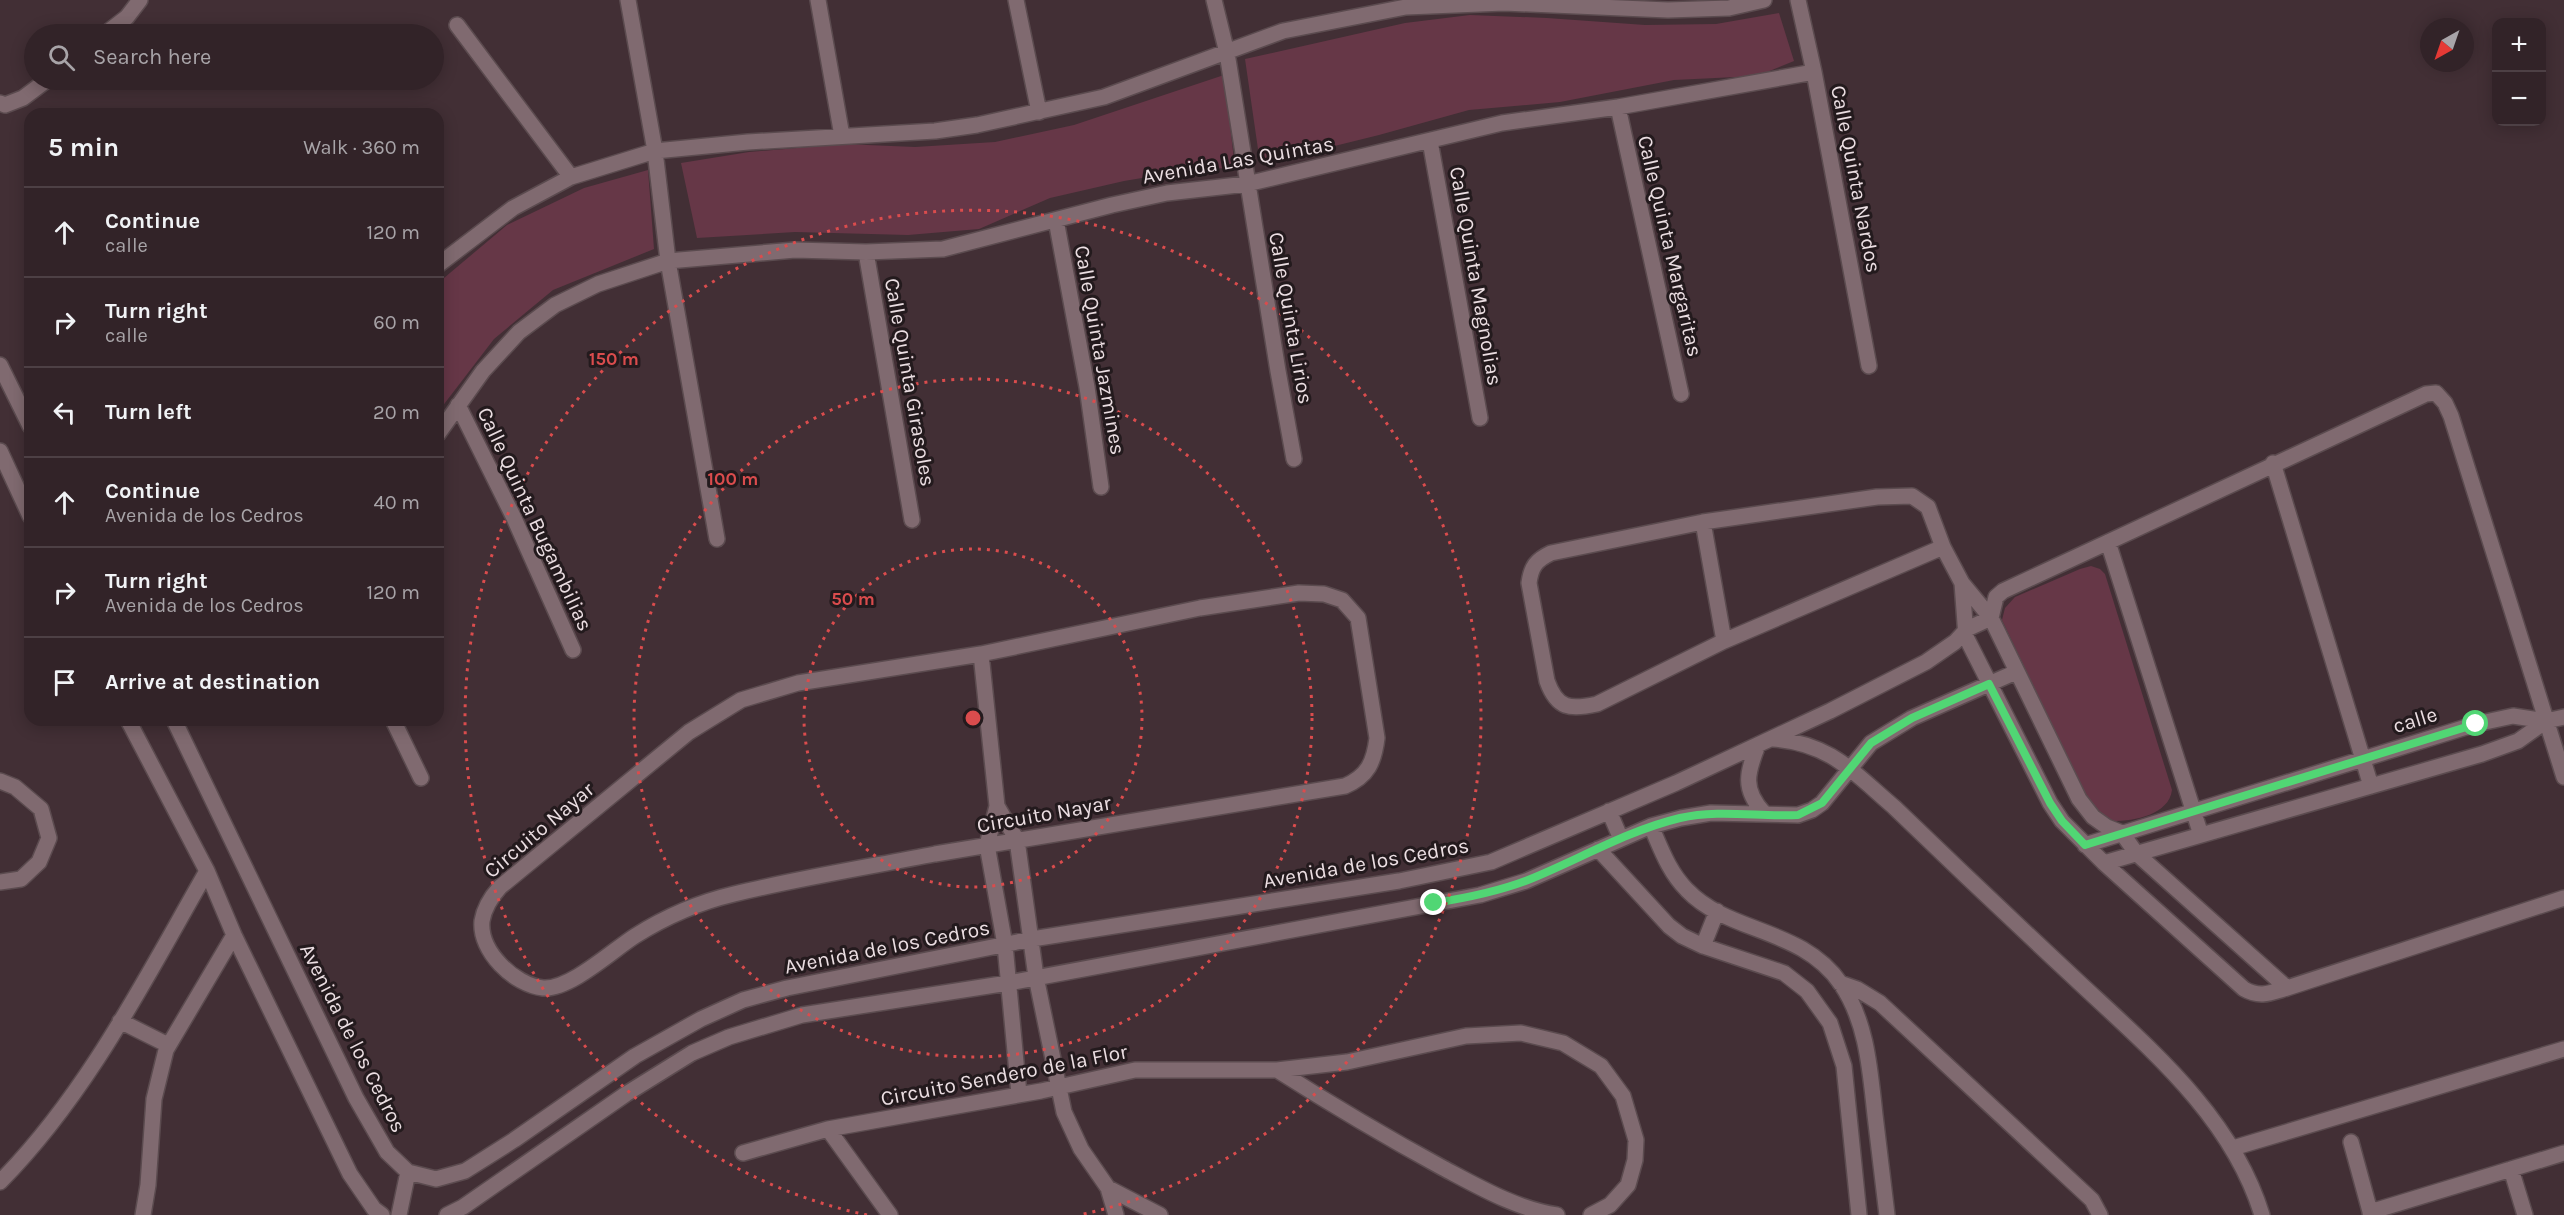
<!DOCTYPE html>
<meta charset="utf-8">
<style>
:root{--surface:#322328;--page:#3a2b30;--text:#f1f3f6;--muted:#a8a4a8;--line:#4d4045}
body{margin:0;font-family:Karla,sans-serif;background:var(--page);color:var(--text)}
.controls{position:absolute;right:18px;top:18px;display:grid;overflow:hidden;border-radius:12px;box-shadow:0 3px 15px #0003}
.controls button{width:54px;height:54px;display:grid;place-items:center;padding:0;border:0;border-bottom:2px solid var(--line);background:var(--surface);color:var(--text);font:30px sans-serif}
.compass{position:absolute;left:2420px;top:18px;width:54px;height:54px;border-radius:50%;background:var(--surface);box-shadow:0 3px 15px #0003;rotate:220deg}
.stop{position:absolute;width:18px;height:18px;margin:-14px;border:4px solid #51d674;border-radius:50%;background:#fff}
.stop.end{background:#51d674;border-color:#fff;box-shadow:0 2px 6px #0008}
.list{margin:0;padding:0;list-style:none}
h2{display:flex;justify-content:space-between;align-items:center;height:78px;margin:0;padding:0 24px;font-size:26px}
h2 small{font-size:20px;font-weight:400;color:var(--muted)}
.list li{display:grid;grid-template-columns:39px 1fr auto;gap:18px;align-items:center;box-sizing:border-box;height:90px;padding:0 24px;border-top:2px solid var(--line)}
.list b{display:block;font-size:22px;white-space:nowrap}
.list p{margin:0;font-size:20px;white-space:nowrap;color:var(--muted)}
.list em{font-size:20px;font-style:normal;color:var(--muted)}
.icon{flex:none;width:33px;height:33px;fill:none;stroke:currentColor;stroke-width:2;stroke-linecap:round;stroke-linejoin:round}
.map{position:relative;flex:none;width:2564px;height:1215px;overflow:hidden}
.search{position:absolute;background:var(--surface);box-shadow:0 3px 15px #0003;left:24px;top:24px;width:420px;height:66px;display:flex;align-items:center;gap:15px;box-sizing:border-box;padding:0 21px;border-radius:33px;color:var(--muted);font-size:22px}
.panel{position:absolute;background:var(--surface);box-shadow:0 3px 15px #0003;left:24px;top:108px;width:420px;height:618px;border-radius:18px}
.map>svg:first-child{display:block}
.green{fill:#663747}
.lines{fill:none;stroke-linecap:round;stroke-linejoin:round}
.street-casing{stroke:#5b4b4f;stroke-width:18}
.street{stroke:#806a70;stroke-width:15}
.route{stroke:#51d674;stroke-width:8}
.ring{fill:none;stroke:#da4c4d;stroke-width:3;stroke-dasharray:3 6}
.labels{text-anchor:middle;stroke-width:6;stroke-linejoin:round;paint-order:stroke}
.street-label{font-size:21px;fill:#ebdee2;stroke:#231a1d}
.centre{fill:#da4c4d;stroke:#231a1d;stroke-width:3}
.ring-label{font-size:18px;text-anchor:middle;font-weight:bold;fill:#da4c4d;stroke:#231a1d;stroke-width:6;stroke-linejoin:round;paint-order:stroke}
</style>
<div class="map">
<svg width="2564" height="1215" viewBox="0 0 2564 1215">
<rect width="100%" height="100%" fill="#422f35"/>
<!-- green -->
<path class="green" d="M 1779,13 L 1794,61 L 1757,76 L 1674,80 L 1560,102 L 1469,110 L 1379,135 L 1282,159 L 1260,163 L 1245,59 L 1405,23 L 1470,15 L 1547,18 L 1645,25 L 1716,24 Z
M 1224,75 L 1235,168 L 1196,169 L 1124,181 L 1050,198 L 979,229 L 908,235 L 795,232 L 697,238 L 681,163 L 749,152 L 843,144 L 915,147 L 995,142 L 1074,125 Z
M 648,170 L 654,249 L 553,290 L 494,339 L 438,412 L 438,283 L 507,225 L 584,188 Z
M 2091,566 L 2100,569 L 2105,574 L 2172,790 C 2169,816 2130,822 2108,821 L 2090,805 L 2002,620 L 2005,608 L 2015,597 L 2080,569 Z"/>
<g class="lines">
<defs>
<path id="street" d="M 628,0 L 655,151 L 668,261 L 717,539
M 818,0 L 842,136
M 1016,0 L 1039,112
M 1214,0 L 1227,53 L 1278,371 L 1294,459
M 1798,0 L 1814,72 L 1869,366
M 457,25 L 571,177
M 105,34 L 127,17 L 140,0
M 0,103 L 5,105 L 23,98 L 47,80
M 1618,107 L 1681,394
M 1430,141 L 1480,418
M 1056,220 L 1087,387 L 1101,487
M 866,252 L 912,520
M 438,265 L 513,208 L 571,177 L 655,151 L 748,142 L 935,131 L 977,125 L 1104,97 L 1283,31 L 1406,7 L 1504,3 L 1668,10 L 1729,8 L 1764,0
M 0,365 L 30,426
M 458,405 L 514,518 L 573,650
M 438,434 L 483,371 L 519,332 L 555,305 L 598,284 L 668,261 L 795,250 L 866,252 L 943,249 L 1112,205 L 1167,193 L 1247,184 L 1502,123 L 1618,107 L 1814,72
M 0,451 L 30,516
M 2273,463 L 2371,786
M 1703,522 L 1724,641
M 2108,542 L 2201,835
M 1943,547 L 1724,641 L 1597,704 C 1570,710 1557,709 1547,681 L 1529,583 C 1531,567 1536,560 1551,553 L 1703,522 L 1877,497 L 1912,496 L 1928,507 L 1943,547 L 1962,583 L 1991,618 L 2079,799 L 2093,817 L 2107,827 L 2122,833 L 2136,853 L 2287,988
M 1962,583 L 1966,637 L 2050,803 L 2062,821 L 2104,863 L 2244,989 C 2260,998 2270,993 2287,988 L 2564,898
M 1299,593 L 1324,594 L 1342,600 L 1358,618 L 1377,738 C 1374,762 1368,776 1345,786 C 1209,808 1072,830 935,854 C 868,867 800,878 734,894 C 700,902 665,917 635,936 C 613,950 570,990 543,988 C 514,985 479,951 482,921 C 484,908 492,896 500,887 L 689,732 L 741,700 L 798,683 L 981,654 L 1200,608 Z
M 981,654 L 997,806 L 987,845 L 1005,945 L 1019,1094
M 128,720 L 207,871 L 234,935 L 350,1174 L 374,1209 L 382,1215
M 174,720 L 356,1098 L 387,1152 L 408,1172 L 436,1179 L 465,1171 L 514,1140 L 635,1056 L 701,1019 L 743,1000 L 787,988 L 1032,939 L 1399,881 L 1491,862 L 1676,783 L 1830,711 L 1926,662 L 1955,642 L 1967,629 L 1991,618 L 1996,597 L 2003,591 L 2426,394 L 2436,393 L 2445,403 L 2451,416 L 2564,777
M 393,720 L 421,778
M 1773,739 C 1830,743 1853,772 1894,807 C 1952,863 2010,918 2069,973 C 2144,1044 2231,1113 2262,1215
M 1758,745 C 1747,773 1742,789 1764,813
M 0,781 L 15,787 L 41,809 L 49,838 L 39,862 L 21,879 L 0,882
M 997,806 L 1017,840 L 1036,977 L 1064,1112 L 1081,1149 L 1108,1188 L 1160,1215
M 1609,811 L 1621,839
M 1651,826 C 1661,849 1669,872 1687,890 C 1729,934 1802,927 1841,984 C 1867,1022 1870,1070 1875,1115 C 1879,1148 1883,1182 1887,1215
M 2085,845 L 2476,724 L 2513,716 L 2546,721 L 2564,717
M 1598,849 L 1669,926 L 1682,936 L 1703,946 L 1784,973 L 1807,991 L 1830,1023 L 1844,1066 L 1859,1215
M 2104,863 L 2482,754 L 2518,741 L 2546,721
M 1703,946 L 1717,911
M 1840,983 L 1857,989 L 1880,1003 L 2092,1200 L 2100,1215
M 120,1021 L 168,1045
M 1277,1070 C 1332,1105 1386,1137 1443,1168 C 1479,1187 1517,1209 1557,1215
M 828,1129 L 890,1215
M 2351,1142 L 2371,1215
M 2233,1148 L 2564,1049
M 743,1153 L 828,1129 L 1041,1091 L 1135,1070 L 1277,1070 L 1347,1062 L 1466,1036 L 1521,1033 L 1563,1043 L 1601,1066 L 1623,1096 L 1636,1140 L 1635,1160 L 1628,1185 L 1610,1205 L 1591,1215
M 2511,1169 L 2525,1215
M 0,1182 C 88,1093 145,979 207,871
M 1108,1188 L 1116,1215
M 2370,1212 L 2564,1153
M 143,1215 L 148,1185 L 154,1099 L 166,1050 L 234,935
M 399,1215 L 408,1172
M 447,1215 L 463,1207 L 626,1094 L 692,1053 L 729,1037 L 802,1015 L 1008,983 L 1480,895 L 1526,881 L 1651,826 L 1681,818 L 1711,813 L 1798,815 L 1812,810 L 1822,803 L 1871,743 L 1912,718 L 2016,672"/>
</defs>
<!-- street casing -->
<use href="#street" class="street-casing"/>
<!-- street -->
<use href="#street" class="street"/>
</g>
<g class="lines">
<!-- route -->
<path class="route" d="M 1434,903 C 1466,898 1497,892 1528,880 C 1578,860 1626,831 1680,818 C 1719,809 1759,817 1798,815 L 1822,803 L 1871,743 L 1912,718 L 1989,684 L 2050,803 L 2062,821 L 2085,845 L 2476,724"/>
</g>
<!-- distance rings -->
<g class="ring">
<circle cx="973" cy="718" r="169"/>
<circle cx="973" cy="718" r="339"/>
<path d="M867 1215A508 508 0 1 1 1079 1215"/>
</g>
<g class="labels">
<!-- street labels -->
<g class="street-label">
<text transform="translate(1238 160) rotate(-10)" y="7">Avenida Las Quintas</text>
<text transform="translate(1856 179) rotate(79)" y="7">Calle Quinta Nardos</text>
<text transform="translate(1670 246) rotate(77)" y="7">Calle Quinta Margaritas</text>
<text transform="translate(1476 276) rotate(80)" y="7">Calle Quinta Magnolias</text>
<text transform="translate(1291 318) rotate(80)" y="7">Calle Quinta Lirios</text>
<text transform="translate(1100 350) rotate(80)" y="7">Calle Quinta Jazmines</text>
<text transform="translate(910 382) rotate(80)" y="7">Calle Quinta Girasoles</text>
<text transform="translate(535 519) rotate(65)" y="7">Calle Quinta Bugambilias</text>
<text transform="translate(2415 720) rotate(-17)" y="7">calle</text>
<text transform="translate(1044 814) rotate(-10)" y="7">Circuito Nayar</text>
<text transform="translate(539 830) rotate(-40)" y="7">Circuito Nayar</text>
<text transform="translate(1366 863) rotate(-10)" y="7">Avenida de los Cedros</text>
<text transform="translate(887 947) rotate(-11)" y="7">Avenida de los Cedros</text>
<text transform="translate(353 1038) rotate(63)" y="7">Avenida de los Cedros</text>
<text transform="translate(1004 1075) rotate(-11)" y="7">Circuito Sendero de la Flor</text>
</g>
</g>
<circle cx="973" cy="718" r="9" class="centre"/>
<g class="ring-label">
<text x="614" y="365">150 m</text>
<text x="733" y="485">100 m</text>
<text x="853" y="605">50 m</text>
</g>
</svg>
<div class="controls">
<button>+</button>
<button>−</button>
</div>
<svg class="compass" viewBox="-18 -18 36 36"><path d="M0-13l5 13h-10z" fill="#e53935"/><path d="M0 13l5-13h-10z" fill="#a8a4a8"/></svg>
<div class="stop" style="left:2476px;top:724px"></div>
<div class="stop end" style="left:1434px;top:903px"></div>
<div class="search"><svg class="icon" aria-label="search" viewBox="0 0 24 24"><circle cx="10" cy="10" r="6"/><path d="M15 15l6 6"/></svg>Search here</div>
<section class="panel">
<h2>5 min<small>Walk · 360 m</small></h2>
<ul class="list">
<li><svg class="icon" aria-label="ahead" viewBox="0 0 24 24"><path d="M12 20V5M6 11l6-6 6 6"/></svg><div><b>Continue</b><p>calle</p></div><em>120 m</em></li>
<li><svg class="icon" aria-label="right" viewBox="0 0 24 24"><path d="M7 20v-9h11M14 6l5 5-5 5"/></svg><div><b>Turn right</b><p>calle</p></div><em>60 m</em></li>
<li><svg class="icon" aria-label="left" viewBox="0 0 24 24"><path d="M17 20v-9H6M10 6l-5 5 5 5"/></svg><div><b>Turn left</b></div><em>20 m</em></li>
<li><svg class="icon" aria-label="ahead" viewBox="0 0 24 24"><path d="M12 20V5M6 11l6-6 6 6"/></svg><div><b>Continue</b><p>Avenida de los Cedros</p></div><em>40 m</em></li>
<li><svg class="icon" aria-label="right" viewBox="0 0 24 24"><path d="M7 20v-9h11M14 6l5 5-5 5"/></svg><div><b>Turn right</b><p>Avenida de los Cedros</p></div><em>120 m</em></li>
<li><svg class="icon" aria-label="arrive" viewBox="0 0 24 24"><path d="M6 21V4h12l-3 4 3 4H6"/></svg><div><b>Arrive at destination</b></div></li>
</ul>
</section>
</div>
